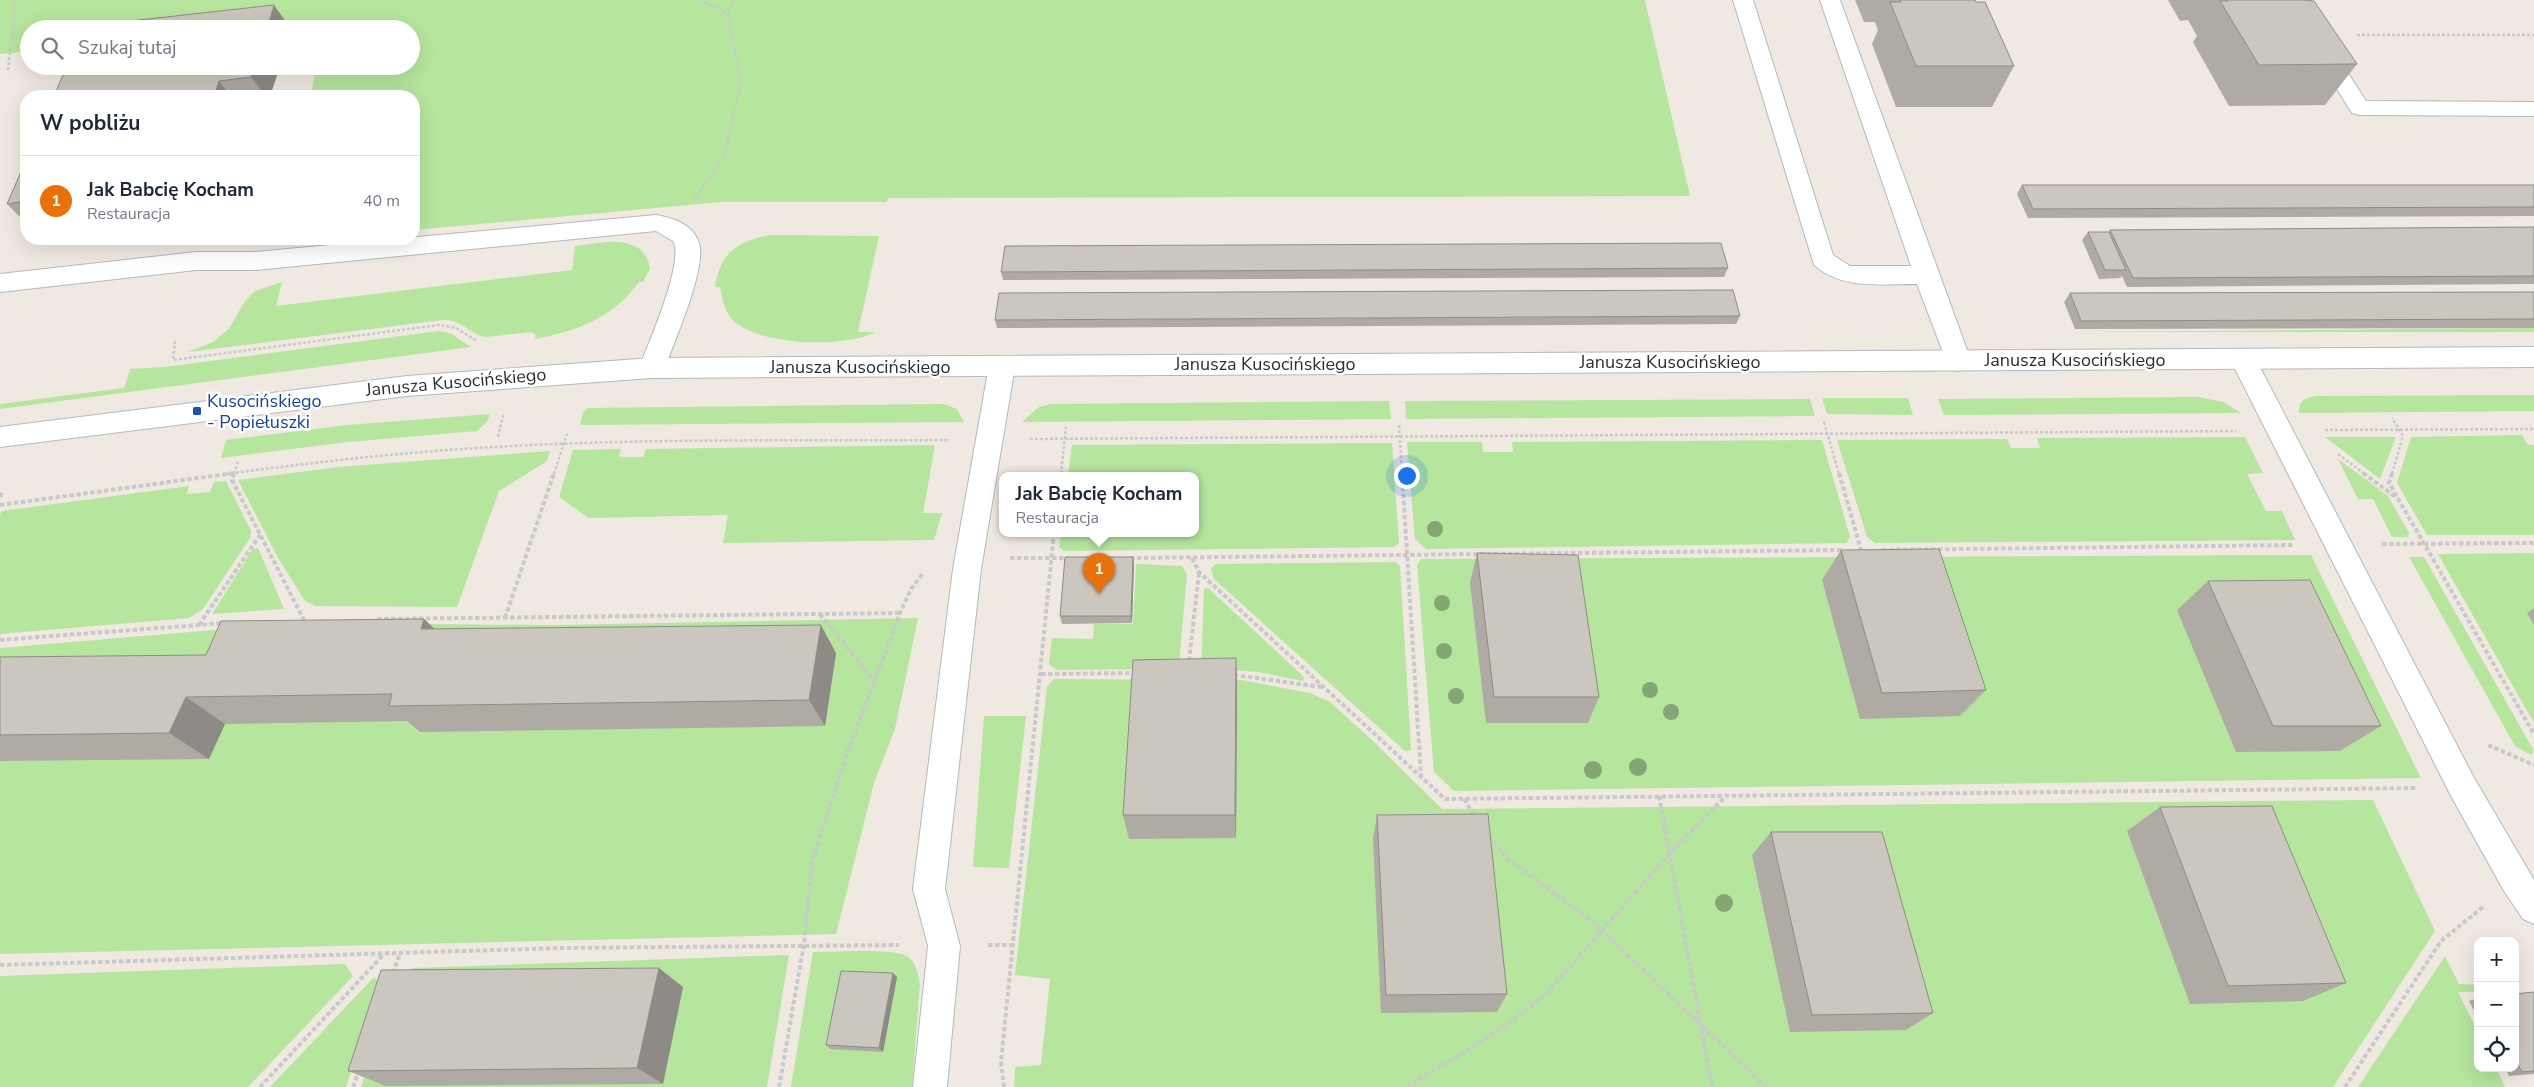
<!DOCTYPE html>
<html lang="pl">
<meta charset="utf-8">
<style>
:root{--surface:#fff;--page:#f2f2f3;--text:#1f2937;--muted:#747a83;--line:#e0e1e3;--accent:#4264fb}
body{margin:0;font-family:"Nunito Sans",sans-serif;background:var(--page);color:var(--text)}
.controls{position:absolute;right:15px;bottom:15px;display:grid;overflow:hidden;border-radius:10px;box-shadow:0 5px 20px #0002}
.controls button{width:45px;height:45px;display:grid;place-items:center;padding:0;border:0;border-bottom:1px solid var(--line);background:var(--surface);color:var(--text);font:25px sans-serif}
.you{position:absolute;left:1406px;top:475px;width:18px;height:18px;margin:-12px;border:4px solid #fff;border-radius:50%;background:#1a73e8;box-shadow:0 0 0 8px #1a73e833}
.badge{display:grid;place-items:center;width:32px;height:32px;border-radius:50%;background:var(--accent);color:#fff;font-size:16px;font-weight:700}
.pin{position:absolute;translate:-50% -41px;filter:drop-shadow(0 1px 2px #0008)}
.pin::after{content:'';position:absolute;top:26px;width:18px;height:15px;background:inherit;clip-path:polygon(0 0,100% 0,50% 100%)}
.popup{position:absolute;left:999px;top:472px;width:200px;height:65px;box-sizing:border-box;display:grid;place-content:center;border-radius:10px;background:var(--surface);filter:drop-shadow(0 1px 4px #0005);font-size:16px;white-space:nowrap;color:var(--muted)}
.popup b{font-size:19px;color:var(--text)}
.popup::after{content:'';position:absolute;left:50%;top:100%;margin-left:-10px;border:10px solid transparent;border-top-color:var(--surface)}
.list{margin:0;padding:0;list-style:none}
h2{display:flex;justify-content:space-between;align-items:center;height:65px;margin:0;padding:0 20px;font-size:21px}
h2 small{font-size:16px;font-weight:400;color:var(--muted)}
.list li{display:grid;grid-template-columns:32px 1fr auto;gap:15px;align-items:center;box-sizing:border-box;height:90px;padding:0 20px;border-top:1px solid var(--line)}
.list b{display:block;font-size:19px;white-space:nowrap}
.list p{margin:0;font-size:16px;white-space:nowrap;color:var(--muted)}
.list em{font-size:16px;font-style:normal;color:var(--muted)}
.icon{flex:none;width:28px;height:28px;fill:none;stroke:currentColor;stroke-width:2;stroke-linecap:round;stroke-linejoin:round}
.map{position:relative;flex:none;width:2534px;height:1087px;overflow:hidden}
.search{position:absolute;background:var(--surface);box-shadow:0 5px 20px #0002;left:20px;top:20px;width:400px;height:55px;display:flex;align-items:center;gap:12px;box-sizing:border-box;padding:0 18px;border-radius:28px;color:var(--muted);font-size:19px}
.panel{position:absolute;background:var(--surface);box-shadow:0 5px 20px #0002;left:20px;top:90px;width:400px;height:155px;border-radius:20px}
.map>svg:first-child{display:block}
.green{fill:#b6e59e}
.lines{fill:none;stroke-linecap:round;stroke-linejoin:round}
.lane-casing{stroke:#b4b7c1;stroke-width:2}
.street-casing{stroke:#b4b7c1;stroke-width:2}
.secondary-casing{stroke:#b4b7c1;stroke-width:2}
.path-far1{stroke:#c9c9c9;stroke-width:2.5;stroke-dasharray:3 2;stroke-linecap:butt}
.path{stroke:#c9c9c9;stroke-width:4;stroke-dasharray:4.5 2.5;stroke-linecap:butt}
.lane{fill:#fff;fill-rule:evenodd}
.street{fill:#fff;fill-rule:evenodd}
.secondary{fill:#fff;fill-rule:evenodd}
.tree{fill:#84a574}
.wall{fill:#afaba4}
.shaded-wall{fill:#8e8b86}
.building{fill:#cbc7bf;stroke:#8e8b86}
.transit-dot{fill:#1a4fb4;stroke:#fff;stroke-width:2}
.labels{text-anchor:middle;stroke-width:5;stroke-linejoin:round;paint-order:stroke}
.street-label{font-size:18px;fill:#2e2e2e;stroke:#fff}
.transit-label{font-size:18px;fill:#164399;stroke:#fff;text-anchor:start}
</style>
<div class="map">
<svg width="2534" height="1087" viewBox="0 0 2534 1087">
<rect width="100%" height="100%" fill="#efe9e1"/>
<!-- green -->
<path class="green" d="M 0,0 L 1645,0 L 1690,196 L 888,198 L 887,202 L 720,202 L 414,230 L 414,96 L 311,96 L 316,66 L 411,66 L 411,29 L 324,29 L 324,22 L 256,29 L 29,29 L 29,51 L 0,54 Z
M 772,235 L 879,236 L 858,332 L 876,332 C 844,348 763,346 735,322 C 725,314 722,299 720,287 L 715,287 C 720,252 739,240 772,235 Z
M 606,242 C 627,241 647,245 650,269 L 643,282 L 639,282 C 613,318 577,331 535,339 L 536,335 L 531,332 L 486,337 C 470,334 461,319 442,320 L 188,352 L 213,342 L 229,329 L 245,301 L 255,291 L 282,282 L 276,306 L 572,270 L 575,246 Z
M 2534,328 L 2534,332 L 2071,332 Z
M 439,331 L 450,333 L 471,347 L 0,409 L 0,404 L 124,388 L 130,369 L 164,367 Z
M 2534,395 L 2534,411 L 2299,413 C 2298,400 2306,397 2318,396 Z
M 2198,397 L 2223,402 L 2241,413 L 1944,415 L 1938,399 Z
M 1822,398 L 1908,398 L 1913,415 L 1827,414 Z
M 1810,399 L 1815,416 L 1406,419 L 1405,401 Z
M 1389,401 L 1391,419 L 1022,422 L 1039,407 L 1051,404 Z
M 944,404 L 957,409 L 964,422 L 580,425 L 583,412 L 588,408 Z
M 490,414 L 487,422 L 477,431 L 348,442 L 221,458 L 226,440 L 347,425 Z
M 2522,435 L 2528,445 L 2534,445 L 2534,535 L 2427,535 L 2397,483 L 2411,437 Z
M 2245,437 L 2263,473 L 2247,474 L 2266,511 L 2282,511 L 2295,540 L 1875,543 L 1867,537 L 1837,440 L 2007,439 L 2011,448 L 2040,448 L 2037,438 Z
M 2325,437 L 2396,437 L 2380,479 Z
M 1822,440 L 1850,537 L 1846,543 L 1426,549 L 1415,539 L 1407,442 L 1482,442 L 1483,452 L 1513,452 L 1512,442 Z
M 1392,443 L 1399,543 L 1394,547 L 1064,551 L 1059,547 L 1061,533 L 1195,533 L 1195,475 L 1068,475 L 1072,445 Z
M 935,445 L 923,513 L 942,513 L 934,540 L 723,543 L 728,515 L 589,518 L 559,497 L 573,450 L 621,449 L 619,457 L 643,457 L 646,449 Z
M 550,451 L 547,461 L 499,491 L 457,607 L 316,606 L 305,601 L 278,558 L 238,480 L 338,467 Z
M 2338,459 L 2388,496 L 2409,533 L 2408,537 L 2392,537 L 2373,499 L 2358,499 Z
M 226,481 L 251,531 L 250,538 L 203,609 L 189,618 L 0,634 L 0,514 L 2,511 L 189,486 L 187,494 L 210,492 L 214,482 Z
M 258,548 L 284,609 L 212,614 L 253,549 Z
M 2534,553 L 2534,723 L 2438,554 Z
M 2311,555 L 2421,778 L 1454,791 L 1434,772 L 1417,565 L 1421,559 Z
M 2409,557 L 2424,557 L 2534,751 L 2531,755 L 2515,746 Z
M 1395,562 L 1400,566 L 1411,750 L 1405,751 L 1214,579 L 1211,569 L 1215,564 Z
M 1136,564 L 1182,566 L 1187,574 L 1179,664 L 1173,669 L 1057,670 L 1049,664 L 1052,638 L 1093,639 L 1094,624 L 1133,624 Z
M 1208,588 L 1304,677 L 1303,681 L 1258,672 L 1201,668 L 1204,589 Z
M 918,618 L 895,729 L 874,783 L 836,934 L 0,954 L 0,648 L 298,623 L 558,625 Z
M 1054,679 L 1241,680 L 1310,693 L 1330,702 L 1372,740 L 1442,809 L 2373,800 L 2435,931 L 2333,1087 L 1014,1087 L 1015,1067 L 1041,1065 L 1050,979 L 1015,975 L 1047,687 Z
M 984,716 L 1026,716 L 1009,868 L 973,867 Z
M 813,952 C 832,952 893,948 907,956 C 916,962 918,974 920,984 L 912,1087 L 791,1087 Z
M 789,955 L 767,1087 L 361,1087 L 398,979 L 413,968 Z
M 2445,956 L 2459,984 L 2478,985 L 2478,992 L 2458,992 L 2478,1032 L 2478,1068 L 2496,1068 L 2505,1087 L 2358,1087 Z
M 345,964 L 353,976 L 248,1087 L 0,1087 L 0,976 Z
M 374,977 L 381,984 L 346,1087 L 270,1087 Z"/>
<g class="lines">
<defs>
<path id="lane" d="M 1733,0 L 1753,0 L 1833,255 L 1850,266 L 1911,266 L 1820,0 L 1840,0 L 1971,361 L 1967,368 L 1958,371 L 1949,368 L 1917,284 C 1880,284 1843,290 1814,265 Z
M 2281,0 L 2301,0 L 2366,101 L 2534,102 L 2534,116 L 2360,115 L 2352,113 Z
M 656,215 C 673,218 693,224 699,243 C 707,269 674,341 665,368 L 661,375 L 652,378 L 643,375 L 639,368 C 648,344 685,262 673,241 L 656,231 L 255,270 L 196,270 L 0,292 L 0,274 L 196,252 L 255,252 Z"/>
<path id="street" d="M 2243,349 L 2252,352 L 2473,776 L 2534,880 L 2534,924 L 2523,919 L 2504,891 L 2451,796 L 2230,359 L 2234,352 Z
M 1002,356 L 1011,359 L 1015,366 L 981,569 L 945,889 L 960,946 L 947,1087 L 913,1087 L 928,946 L 913,889 L 953,569 L 989,366 L 993,359 Z"/>
<path id="secondary" d="M 2534,347 L 2534,367 L 652,378 L 407,396 L 0,447 L 0,427 L 407,376 L 652,358 Z"/>
</defs>
<!-- lane casing -->
<use href="#lane" class="lane-casing"/>
<!-- street casing -->
<use href="#street" class="street-casing"/>
<!-- secondary casing -->
<use href="#secondary" class="secondary-casing"/>
<!-- path-far1 -->
<path class="path-far1" d="M 700,0 L 727,13
M 2357,35 L 2534,35
M 8,70 L 16,0
M 694,199 L 725,154 L 741,81 L 727,13 L 734,0
M 175,341 L 173,360 L 439,325 L 456,328 L 477,341
M 1824,422 L 1839,474
M 1399,425 L 1402,474
M 2325,430 L 2534,429
M 498,437 L 503,415
M 1030,439 L 2236,431
M 2338,454 L 2365,474
M 226,474 C 315,462 404,452 494,447 C 645,438 797,441 948,440
M 234,474 L 238,461
M 554,474 L 567,434
M 1061,474 L 1066,427
M 2392,474 L 2403,436 L 2392,418"/>
<!-- path -->
<path class="path" d="M 234,473 L 232,480 L 304,620
M 1402,473 L 1421,776
M 1839,473 L 1861,550
M 2363,473 L 2397,498
M 2392,473 L 2389,483 L 2534,734
M 1061,475 L 1061,473
M 0,497 L 2,493
M 0,505 L 235,473
M 2382,544 L 2534,543
M 1882,550 L 2293,545
M 1010,558 L 1068,558
M 1130,558 L 1843,550
M 1192,558 L 1199,572 L 1445,799 L 2416,788
M 820,614 L 875,682
M 505,618 L 554,473
M 377,619 L 900,613
M 199,625 L 260,535
M 0,640 L 224,623
M 1189,661 L 1199,573
M 1041,674 L 1135,673
M 1234,675 L 1322,687
M 2488,745 L 2534,765
M 1659,796 L 1712,1087
M 1464,799 L 1475,817
M 1489,836 L 1507,858 L 1593,922 L 1766,1087
M 988,945 L 1012,945
M 0,965 L 562,948 L 899,945
M 393,973 L 400,953
M 260,1087 L 384,954
M 353,1087 L 359,1071
M 779,1087 L 804,944 L 812,862 L 845,759 L 900,613 L 911,589 L 923,573
M 1004,1087 L 1001,1062 L 1054,533
M 1407,1087 L 1495,1033 L 1545,995 L 1670,853 L 1725,797
M 2345,1087 L 2441,941 L 2483,907"/>
<!-- lane -->
<use href="#lane" class="lane"/>
<!-- street -->
<use href="#street" class="street"/>
<!-- secondary -->
<use href="#secondary" class="secondary"/>
</g>
<!-- trees -->
<g class="tree">
<circle cx="1435" cy="529" r="8"/>
<circle cx="1442" cy="603" r="8"/>
<circle cx="1444" cy="651" r="8"/>
<circle cx="1650" cy="690" r="8"/>
<circle cx="1456" cy="696" r="8"/>
<circle cx="1671" cy="712" r="8"/>
<circle cx="1638" cy="767" r="9"/>
<circle cx="1593" cy="770" r="9"/>
<circle cx="1724" cy="903" r="9"/>
</g>
<!-- wall -->
<path class="wall" d="M 1855,0 L 1975,0 L 2014,66 L 1992,107 L 1896,107 L 1872,44 L 1878,30 L 1875,22 L 1864,22 Z
M 2168,0 L 2303,0 L 2357,64 L 2325,105 L 2229,106 L 2193,42 L 2197,36 L 2188,20 L 2180,21 Z
M 280,66 L 270,96 L 54,96 Z
M 26,160 L 26,223 L 7,204 Z
M 2022,185 L 2534,185 L 2534,216 L 2028,218 L 2017,194 Z
M 2534,227 L 2534,284 L 2127,287 L 2122,276 L 2120,278 L 2099,279 L 2082,240 L 2088,232 L 2108,232 L 2110,230 Z
M 1728,268 L 1724,277 L 1003,280 L 1001,272 Z
M 2534,292 L 2534,328 L 2075,329 L 2064,302 L 2070,293 Z
M 1740,316 L 1736,324 L 997,328 L 995,320 Z
M 1841,550 L 1986,690 L 1960,716 L 1860,719 L 1822,580 Z
M 1477,553 L 1599,697 L 1588,723 L 1486,723 L 1470,583 Z
M 1133,557 L 1134,564 L 1132,623 L 1062,624 L 1060,616 Z
M 2208,581 L 2381,726 L 2340,751 L 2236,752 L 2177,610 Z
M 2534,608 L 2534,625 L 2527,613 Z
M 424,619 L 435,629 L 836,653 L 825,726 L 420,732 L 407,721 L 225,724 L 209,759 L 0,761 L 0,657 L 206,655 Z
M 1236,658 L 1237,686 L 1236,838 L 1129,839 L 1123,815 Z
M 2160,807 L 2346,983 L 2303,1001 L 2190,1004 L 2127,831 Z
M 1377,815 L 1507,994 L 1497,1012 L 1381,1013 L 1373,839 Z
M 1771,832 L 1933,1013 L 1906,1030 L 1790,1032 L 1752,855 Z
M 897,977 L 883,1052 L 830,1049 L 826,1045 Z
M 683,987 L 663,1084 L 386,1086 L 348,1071 Z
M 2534,992 L 2534,1074 L 2509,1076 L 2505,1068 L 2515,1068 L 2515,994 Z
M 2478,998 L 2478,1018 L 2469,1001 Z"/>
<!-- shaded-wall -->
<path class="shaded-wall" d="M 274,5 L 291,29 L 267,29 Z
M 255,66 L 280,66 L 270,96 L 265,96 L 251,77 Z
M 219,81 L 231,96 L 214,96 Z
M 1133,557 L 1134,564 L 1132,623 L 1131,616 Z
M 424,619 L 453,647 L 421,629 Z
M 821,625 L 836,653 L 825,726 L 809,700 Z
M 1236,658 L 1237,686 L 1236,838 L 1235,815 Z
M 186,697 L 225,724 L 209,759 L 169,733 Z
M 659,968 L 683,987 L 663,1084 L 637,1068 Z
M 893,973 L 897,977 L 883,1052 L 879,1048 Z"/>
<!-- building -->
<path class="building" d="M 1900,0 L 1975,0 L 1976,2 L 1985,2 L 2014,66 L 1916,66 L 1890,2 L 1901,2 Z
M 2228,0 L 2303,0 L 2314,1 L 2357,64 L 2259,65 L 2220,1 L 2228,1 Z
M 274,5 L 267,29 L 84,29 L 85,26 Z
M 67,66 L 255,66 L 251,77 L 219,81 L 214,96 L 54,96 Z
M 26,160 L 26,201 L 7,204 Z
M 2022,185 L 2534,185 L 2534,207 L 2033,209 Z
M 2534,227 L 2534,276 L 2133,278 L 2110,230 Z
M 2088,232 L 2109,232 L 2126,270 L 2105,270 Z
M 1721,243 L 1728,268 L 1001,272 L 1005,246 Z
M 1733,290 L 1740,316 L 995,320 L 999,293 Z
M 2534,292 L 2534,319 L 2081,321 L 2070,293 Z
M 1939,549 L 1986,690 L 1882,693 L 1841,550 Z
M 1477,553 L 1578,555 L 1599,697 L 1494,697 Z
M 1065,557 L 1133,557 L 1131,616 L 1060,616 Z
M 2310,580 L 2381,726 L 2273,726 L 2208,581 Z
M 424,619 L 421,629 L 821,625 L 809,700 L 389,706 L 392,694 L 186,697 L 169,733 L 0,735 L 0,657 L 206,655 L 221,621 Z
M 1236,658 L 1235,815 L 1123,815 L 1133,660 Z
M 2272,806 L 2346,983 L 2228,986 L 2160,807 Z
M 1488,814 L 1507,994 L 1386,995 L 1377,815 Z
M 1771,832 L 1882,832 L 1933,1013 L 1812,1015 Z
M 659,968 L 637,1068 L 348,1071 L 381,970 Z
M 841,971 L 893,973 L 879,1048 L 826,1045 Z
M 2534,992 L 2534,1071 L 2522,1072 L 2515,1059 L 2515,994 Z"/>
<!-- markers -->
<rect class="transit-dot" x="192" y="406" width="10" height="10" rx="2.5"/>
<g class="labels">
<!-- street labels -->
<g class="street-label">
<text x="2075" y="366">Janusza Kusocińskiego</text>
<text x="1670" y="368">Janusza Kusocińskiego</text>
<text x="1265" y="370">Janusza Kusocińskiego</text>
<text x="860" y="373">Janusza Kusocińskiego</text>
<text transform="translate(456 382) rotate(-5)" y="6">Janusza Kusocińskiego</text>
</g>
<!-- transit labels -->
<g class="transit-label">
<text x="207" y="407">Kusocińskiego<tspan x="207" dy="21">- Popiełuszki</tspan></text>
</g>
</g>
</svg>
<div class="controls">
<button>+</button>
<button>−</button>
<button><svg class="icon" aria-label="locate" viewBox="0 0 24 24"><circle cx="12" cy="12" r="6"/><path d="M12 2v4M12 18v4M2 12h4M18 12h4"/></svg></button>
</div>
<div class="you"></div>
<div class="pin badge" style="left:1099px;top:594px;background:#e8710a">1</div>
<div class="popup"><b>Jak Babcię Kocham</b>Restauracja</div>
<div class="search"><svg class="icon" aria-label="search" viewBox="0 0 24 24"><circle cx="10" cy="10" r="6"/><path d="M15 15l6 6"/></svg>Szukaj tutaj</div>
<section class="panel">
<h2>W pobliżu<small></small></h2>
<ul class="list">
<li><span class="badge" style="background:#e8710a">1</span><div><b>Jak Babcię Kocham</b><p>Restauracja</p></div><em>40 m</em></li>
</ul>
</section>
</div>
